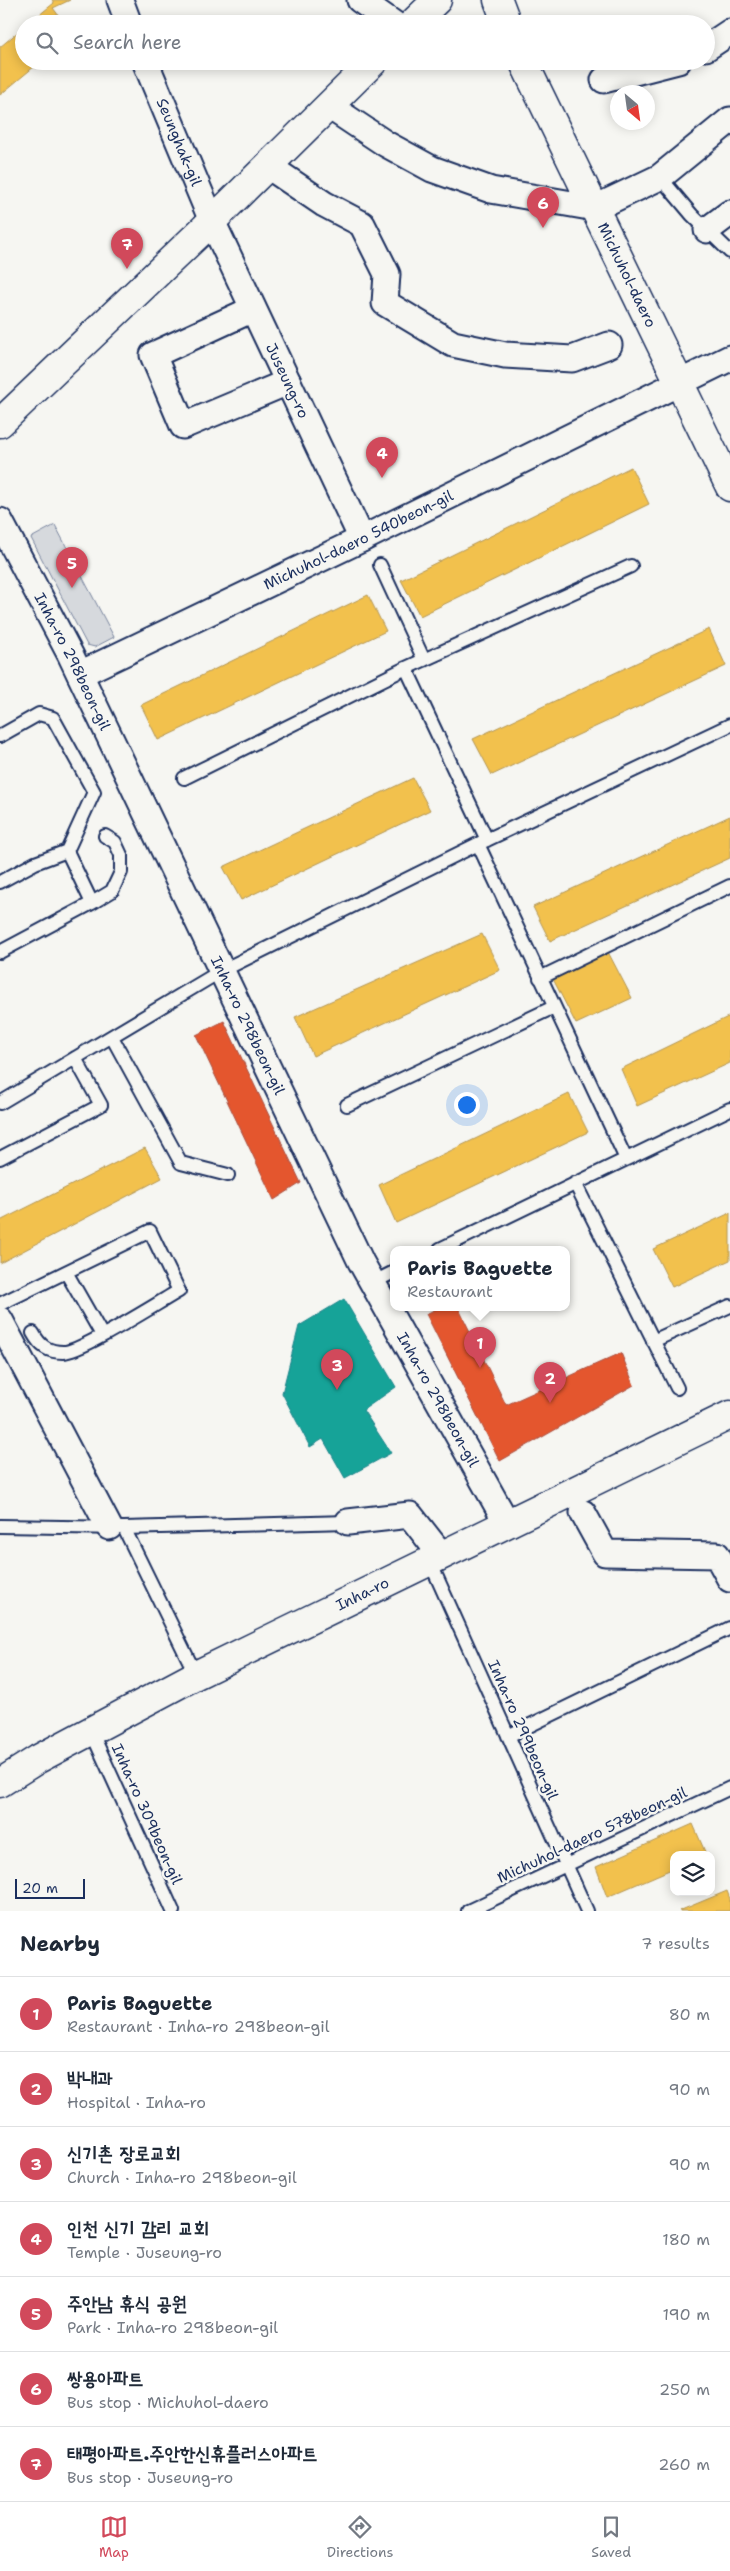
<!DOCTYPE html>
<meta charset="utf-8">
<style>
:root{--surface:#fff;--page:#f6f6f7;--text:#1f2937;--muted:#747a83;--line:#e0e1e3;--accent:#d1495b}
body{margin:0;font-family:"Shantell Sans","Poor Story",sans-serif;background:var(--page);color:var(--text)}
.controls{position:absolute;right:15px;bottom:15px;display:grid;overflow:hidden;border-radius:10px;box-shadow:0 2px 12px #0003}
.controls button{width:45px;height:45px;display:grid;place-items:center;padding:0;border:0;border-bottom:1px solid var(--line);background:var(--surface);color:var(--text);font:25px sans-serif}
.compass{position:absolute;left:610px;top:85px;width:45px;height:45px;border-radius:50%;background:var(--surface);box-shadow:0 2px 12px #0003;rotate:151deg}
.scale{position:absolute;left:15px;bottom:12px;width:70px;box-sizing:border-box;padding-left:5px;border:2px solid #1b2f5e;border-top:0;font-size:14px;line-height:18px;white-space:nowrap;color:#1b2f5e;-webkit-text-stroke:4px #f6f6f2;paint-order:stroke}
.you{position:absolute;left:466px;top:1104px;width:18px;height:18px;margin:-12px;border:4px solid #fff;border-radius:50%;background:#1a73e8;box-shadow:0 0 0 8px #1a73e833}
.badge{display:grid;place-items:center;width:32px;height:32px;border-radius:50%;background:var(--accent);color:#fff;font-size:16px;font-weight:700}
.pin{position:absolute;translate:-50% -41px;filter:drop-shadow(0 1px 2px #0008)}
.pin::after{content:'';position:absolute;top:26px;width:18px;height:15px;background:inherit;clip-path:polygon(0 0,100% 0,50% 100%)}
.popup{position:absolute;left:390px;top:1246px;width:180px;height:65px;box-sizing:border-box;display:grid;place-content:center;border-radius:10px;background:var(--surface);filter:drop-shadow(0 1px 4px #0005);font-size:16px;white-space:nowrap;color:var(--muted)}
.popup b{font-size:19px;color:var(--text)}
.popup::after{content:'';position:absolute;left:50%;top:100%;margin-left:-10px;border:10px solid transparent;border-top-color:var(--surface)}
.list{margin:0;padding:0;list-style:none}
h2{display:flex;justify-content:space-between;align-items:center;height:65px;margin:0;padding:0 20px;font-size:21px}
h2 small{font-size:16px;font-weight:400;color:var(--muted)}
.list li{display:grid;grid-template-columns:32px 1fr auto;gap:15px;align-items:center;box-sizing:border-box;height:75px;padding:0 20px;border-top:1px solid var(--line)}
.list b{display:block;font-size:19px;white-space:nowrap}
.list p{margin:0;font-size:16px;white-space:nowrap;color:var(--muted)}
.list em{font-size:16px;font-style:normal;color:var(--muted)}
.icon{flex:none;width:28px;height:28px;fill:none;stroke:currentColor;stroke-width:2;stroke-linecap:round;stroke-linejoin:round}
.map{position:relative;flex:none;width:730px;height:1911px;overflow:hidden}
.search{position:absolute;background:var(--surface);box-shadow:0 2px 12px #0003;left:15px;right:15px;top:15px;height:55px;display:flex;align-items:center;gap:12px;box-sizing:border-box;padding:0 18px;border-radius:28px;color:var(--muted);font-size:19px}
.sheet{height:590px;background:var(--surface)}
nav{display:flex;justify-content:space-around;align-items:center;box-sizing:border-box;height:70px;border-top:1px solid var(--line);background:var(--surface);font-size:14px;color:var(--muted)}
nav a{display:grid;justify-items:center;gap:2px}
nav .on{color:var(--accent)}
.map>svg:first-child{display:block}
.green{fill:#d6d9dd;stroke:#78849e}
.homes{fill:#f2c14e;stroke:#b29553}
.shops{fill:#e4572e;stroke:#a84b3c}
.public{fill:#17a398;stroke:#188087}
.lines{fill:none;stroke-linecap:round;stroke-linejoin:round}
.lane-casing{stroke:#1b2f5e;stroke-width:16}
.street-casing{stroke:#1b2f5e;stroke-width:29}
.secondary-casing{stroke:#1b2f5e;stroke-width:31}
.lane{stroke:#f6f6f2;stroke-width:12}
.street{stroke:#f6f6f2;stroke-width:25}
.secondary{stroke:#f6f6f2;stroke-width:28}
.labels{text-anchor:middle;stroke-width:5;stroke-linejoin:round;paint-order:stroke}
.street-label{font-size:15px;fill:#1b2f5e;stroke:#f6f6f2}
</style>
<div class="map">
<svg width="730" height="1911" viewBox="0 0 730 1911">
<rect width="100%" height="100%" fill="#f6f6f2"/>
<filter id="ink" filterUnits="userSpaceOnUse"><feTurbulence type="fractalNoise" baseFrequency=".02" numOctaves="2"/><feDisplacementMap in="SourceGraphic" scale="10" xChannelSelector="R" yChannelSelector="G"/><feConvolveMatrix kernelMatrix="1 2 1 2 8 2 1 2 1" color-interpolation-filters="sRGB"/></filter>
<g filter="url(#ink)">
<!-- green -->
<path class="green" d="M 55,525 L 114,637 L 95,647 L 87,645 L 31,538 Z"/>
<!-- homes -->
<path class="homes" d="M 52,0 L 70,0 L 53,8 L 65,24 L 28,24 L 54,3 Z
M 24,27 L 24,61 L 41,61 L 0,95 L 0,47 Z
M 631,467 L 649,504 L 420,616 L 401,580 Z
M 368,595 L 386,631 L 158,740 L 141,705 Z
M 709,629 L 726,666 L 492,775 L 473,739 Z
M 413,778 L 430,810 L 241,900 L 223,867 Z
M 730,816 L 730,858 L 550,941 L 533,907 Z
M 482,934 L 500,970 L 313,1056 L 295,1017 Z
M 608,952 L 632,998 L 576,1024 L 553,979 Z
M 730,1016 L 730,1063 L 637,1106 L 621,1069 Z
M 569,1094 L 588,1132 L 396,1223 L 379,1185 Z
M 145,1148 L 162,1178 L 0,1263 L 0,1221 Z
M 730,1213 L 730,1260 L 672,1287 L 653,1249 Z
M 693,1824 L 706,1854 L 674,1855 L 674,1868 L 607,1897 L 596,1867 Z
M 727,1891 L 730,1899 L 730,1911 L 679,1911 Z"/>
<!-- shops -->
<path class="shops" d="M 224,1021 L 301,1183 L 274,1200 L 196,1035 Z
M 440,1307 L 458,1307 L 506,1405 L 621,1353 L 634,1385 L 500,1461 L 426,1314 Z"/>
<!-- public -->
<path class="public" d="M 344,1299 L 396,1387 L 363,1410 L 391,1453 L 345,1478 L 323,1439 L 310,1447 L 282,1393 L 299,1326 Z"/>
<g class="lines">
<defs>
<path id="lane" d="M 660,177 L 692,215 L 730,252
M 380,565 L 424,660
M 406,668 L 487,840
M 0,736 L 39,714 L 53,718 L 94,792 L 67,851 L 35,863 L 0,882
M 184,778 L 406,668 L 631,566
M 478,844 L 626,1159
M 92,903 L 112,891 L 121,872 L 121,855 L 115,842 L 105,836
M 0,952 L 92,903 L 67,851
M 540,978 L 730,886
M 112,1037 L 181,1163 L 228,1175
M 0,1103 L 221,971 L 478,844 L 730,725
M 347,1105 L 554,1007
M 0,1158 L 101,1105 L 75,1058
M 575,1183 L 677,1388
M 440,1249 L 730,1109
M 66,1272 L 102,1335
M 372,1283 L 394,1272
M 0,1304 L 150,1231 L 179,1291 C 159,1302 82,1352 63,1352 C 48,1352 40,1346 33,1333
M 653,1341 L 730,1306
M 0,1526 L 124,1528 L 348,1522
M 124,1528 L 196,1675
M 430,1562 L 587,1911
M 91,1731 L 173,1911
M 508,1736 L 730,1628
M 468,1911 L 730,1788"/>
<g id="street">
<path d="M 120,0 L 129,24"/>
<path d="M 360,0 L 394,24"/>
<path d="M 706,48 L 730,32"/>
<path id="s1" d="M 145,61 L 212,221 L 362,539"/>
<path d="M 604,80 L 678,61"/>
<path d="M 329,106 L 386,144 L 432,169 L 491,190 L 595,208 L 660,177 L 730,120"/>
<path d="M 268,166 L 324,204 L 362,224 L 387,274 L 385,303 L 453,344 L 505,355 L 572,359 L 609,345"/>
<path d="M 707,230 L 730,213"/>
<path d="M 253,309 L 153,355 L 183,426 L 288,382"/>
<path id="s2" d="M 0,521 L 71,656 L 361,1262 L 503,1516 L 510,1523"/>
<path id="s3" d="M 80,674 L 362,539 L 730,358"/>
<path d="M 0,1320 L 109,1527"/>
<path d="M 583,1513 L 605,1553 L 717,1555 L 730,1579"/>
<path d="M 348,1522 L 410,1515 L 442,1556"/>
</g>
<g id="secondary">
<path d="M 498,0 L 507,24"/>
<path d="M 412,24 L 437,0"/>
<path id="s4" d="M 523,61 L 730,487"/>
<path d="M 0,423 L 212,221 L 374,61"/>
<path id="s5" d="M 0,1783 L 38,1759 L 196,1675 L 730,1415"/>
</g>
</defs>
<!-- lane casing -->
<use href="#lane" class="lane-casing"/>
<!-- street casing -->
<use href="#street" class="street-casing"/>
<!-- secondary casing -->
<use href="#secondary" class="secondary-casing"/>
<!-- lane -->
<use href="#lane" class="lane"/>
<!-- street -->
<use href="#street" class="street"/>
<!-- secondary -->
<use href="#secondary" class="secondary"/>
</g>
</g>
<g class="labels">
<!-- street labels -->
<g class="street-label">
<text dy="5" stroke="none"><textPath href="#s1" startOffset="88">Seunghak-gil</textPath></text>
<text dy="5" stroke="none"><textPath href="#s4" startOffset="238">Michuhol-daero</textPath></text>
<text dy="5" stroke="none"><textPath href="#s1" startOffset="350">Juseung-ro</textPath></text>
<text dy="5" stroke="none"><textPath href="#s3" startOffset="309">Michuhol-daero 540beon-gil</textPath></text>
<text dy="5" stroke="none"><textPath href="#s2" startOffset="158">Inha-ro 298beon-gil</textPath></text>
<text dy="5" stroke="none"><textPath href="#s2" startOffset="562">Inha-ro 298beon-gil</textPath></text>
<text dy="5" stroke="none"><textPath href="#s2" startOffset="982">Inha-ro 298beon-gil</textPath></text>
<text dy="5" stroke="none"><textPath href="#s5" startOffset="409">Inha-ro</textPath></text>
<text transform="translate(523 1730) rotate(66)" y="5">Inha-ro 299beon-gil</text>
<text transform="translate(147 1814) rotate(66)" y="5">Inha-ro 309beon-gil</text>
<text transform="translate(592 1835) rotate(-25)" y="5">Michuhol-daero 578beon-gil</text>
</g>
</g>
</svg>
<div class="controls">
<button><svg class="icon" aria-label="layers" viewBox="0 0 24 24"><path d="M12 4l9 5-9 5-9-5zM3 14l9 5 9-5"/></svg></button>
</div>
<svg class="compass" viewBox="-18 -18 36 36"><path d="M0-13l5 13h-10z" fill="#e53935"/><path d="M0 13l5-13h-10z" fill="#747a83"/></svg>
<div class="scale">20 m</div>
<div class="you"></div>
<div class="pin badge" style="left:480px;top:1368px">1</div>
<div class="popup"><b>Paris Baguette</b>Restaurant</div>
<div class="pin badge" style="left:550px;top:1403px">2</div>
<div class="pin badge" style="left:337px;top:1390px">3</div>
<div class="pin badge" style="left:382px;top:478px">4</div>
<div class="pin badge" style="left:72px;top:588px">5</div>
<div class="pin badge" style="left:543px;top:228px">6</div>
<div class="pin badge" style="left:127px;top:269px">7</div>
<div class="search"><svg class="icon" aria-label="search" viewBox="0 0 24 24"><circle cx="10" cy="10" r="6"/><path d="M15 15l6 6"/></svg>Search here</div>
</div>
<section class="sheet">
<h2>Nearby<small>7 results</small></h2>
<ul class="list">
<li><span class="badge">1</span><div><b>Paris Baguette</b><p>Restaurant · Inha-ro 298beon-gil</p></div><em>80 m</em></li>
<li><span class="badge">2</span><div><b>박내과</b><p>Hospital · Inha-ro</p></div><em>90 m</em></li>
<li><span class="badge">3</span><div><b>신기촌 장로교회</b><p>Church · Inha-ro 298beon-gil</p></div><em>90 m</em></li>
<li><span class="badge">4</span><div><b>인천 신기 감리 교회</b><p>Temple · Juseung-ro</p></div><em>180 m</em></li>
<li><span class="badge">5</span><div><b>주안남 휴식 공원</b><p>Park · Inha-ro 298beon-gil</p></div><em>190 m</em></li>
<li><span class="badge">6</span><div><b>쌍용아파트</b><p>Bus stop · Michuhol-daero</p></div><em>250 m</em></li>
<li><span class="badge">7</span><div><b>태평아파트.주안한신휴플러스아파트</b><p>Bus stop · Juseung-ro</p></div><em>260 m</em></li>
</ul>
</section>
<nav>
<a class="on"><svg class="icon" aria-label="map" viewBox="0 0 24 24"><path d="M3 6l6-2 6 2 6-2v14l-6 2-6-2-6 2zM9 4v14M15 6v14"/></svg>Map</a>
<a><svg class="icon" aria-label="directions" viewBox="0 0 24 24"><path d="M12 3l9 9-9 9-9-9zM9 14v-3h6M13 9l2 2-2 2"/></svg>Directions</a>
<a><svg class="icon" aria-label="saved" viewBox="0 0 24 24"><path d="M7 4h10v16l-5-4-5 4z"/></svg>Saved</a>
</nav>
